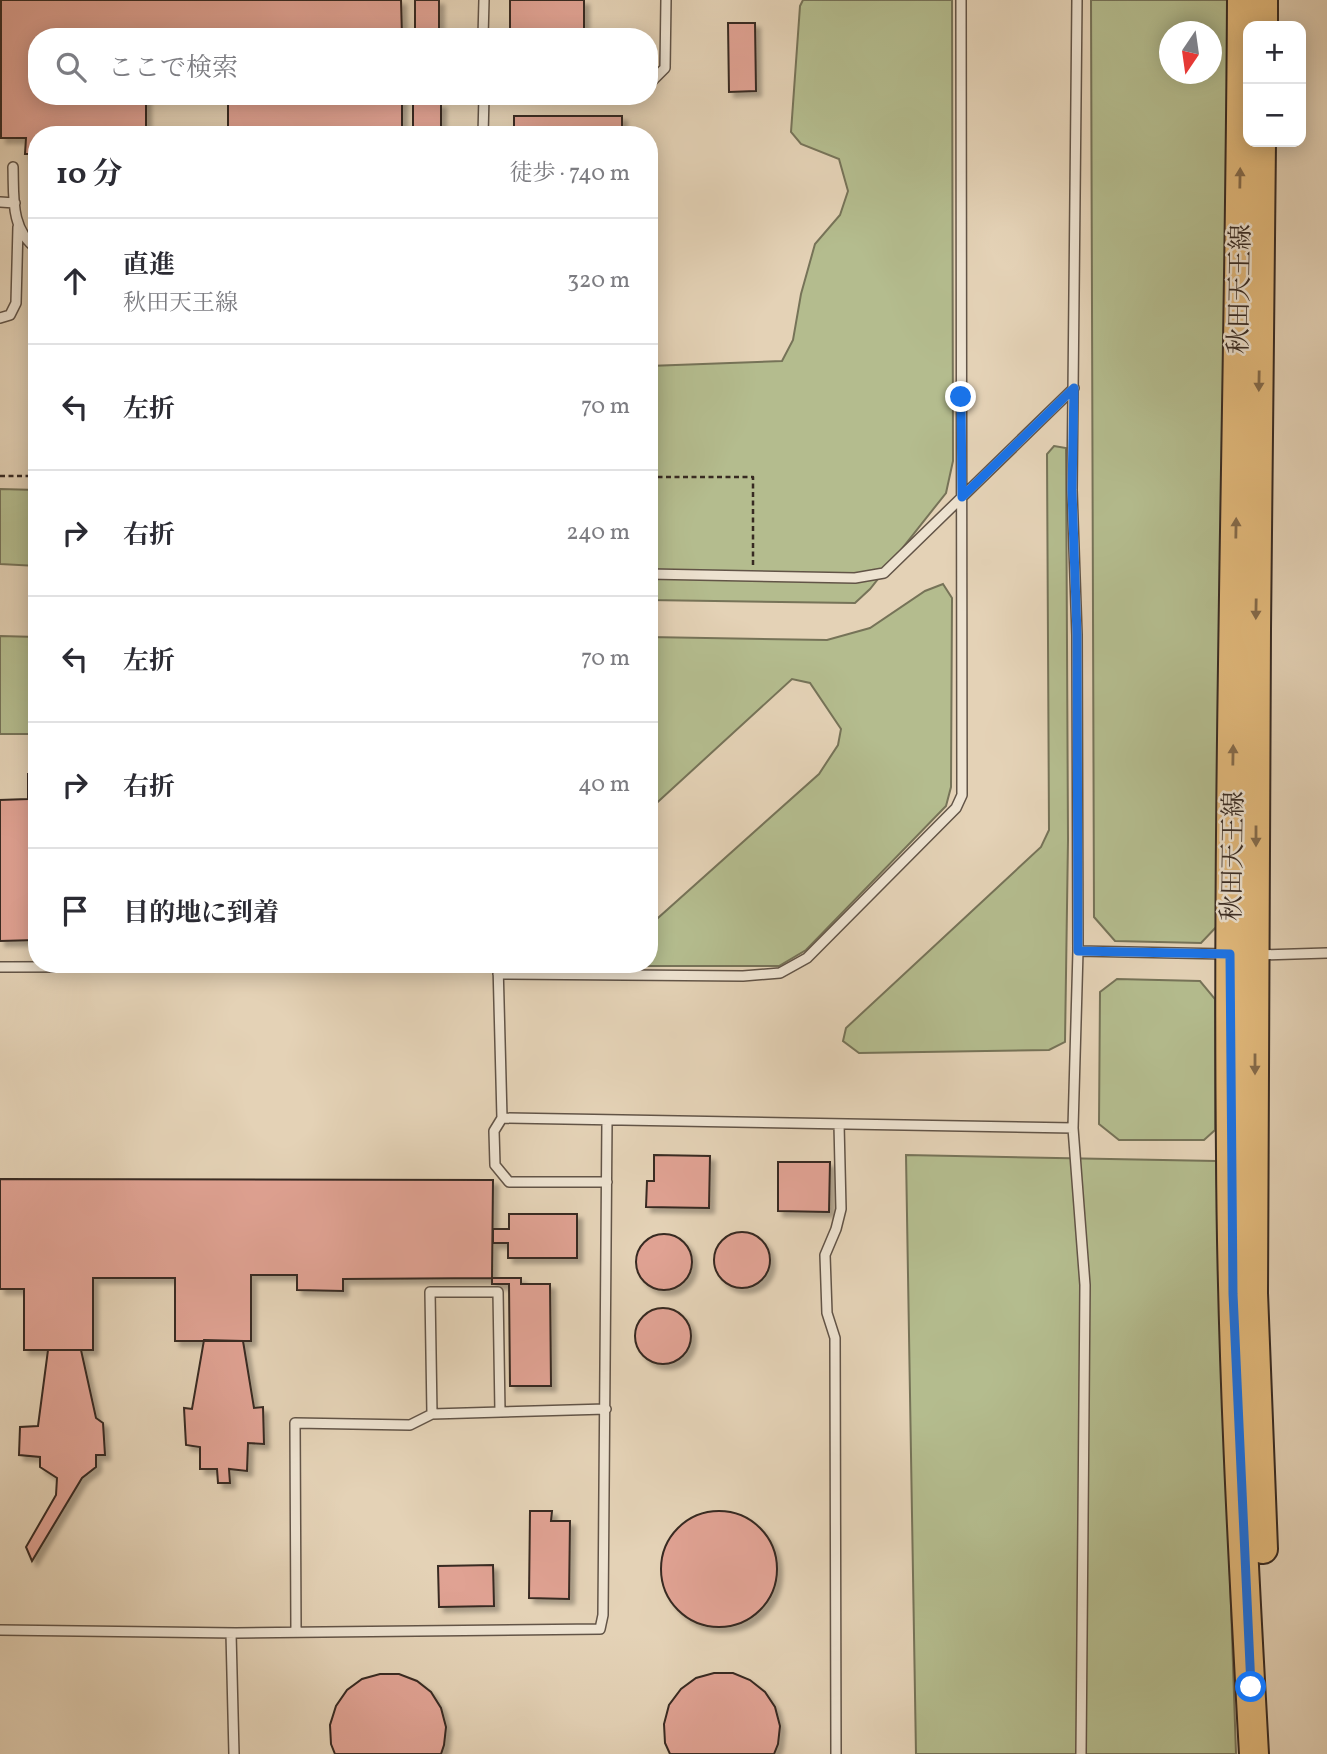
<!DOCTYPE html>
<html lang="ja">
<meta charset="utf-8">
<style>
:root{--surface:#fff;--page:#f7f7f7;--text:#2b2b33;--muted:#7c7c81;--line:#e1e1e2}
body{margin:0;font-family:Vollkorn,"Noto Serif JP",serif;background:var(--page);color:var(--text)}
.controls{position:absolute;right:21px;top:21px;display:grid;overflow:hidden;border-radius:14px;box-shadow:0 4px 18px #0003}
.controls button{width:63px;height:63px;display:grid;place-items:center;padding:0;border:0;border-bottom:2px solid var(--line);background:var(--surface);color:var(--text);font:35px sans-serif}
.compass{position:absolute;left:1159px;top:21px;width:63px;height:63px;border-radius:50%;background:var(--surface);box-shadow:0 4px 18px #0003;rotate:193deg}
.stop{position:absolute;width:21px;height:21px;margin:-16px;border:5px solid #1a73e8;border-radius:50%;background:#fff}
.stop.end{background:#1a73e8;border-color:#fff;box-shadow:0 2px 7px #0008}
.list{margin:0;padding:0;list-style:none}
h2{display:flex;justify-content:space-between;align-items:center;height:91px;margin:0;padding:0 28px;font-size:30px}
h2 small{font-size:23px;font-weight:400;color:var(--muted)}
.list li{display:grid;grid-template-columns:46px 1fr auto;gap:21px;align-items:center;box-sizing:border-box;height:126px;padding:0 28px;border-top:2px solid var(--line)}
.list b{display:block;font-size:26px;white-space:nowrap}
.list p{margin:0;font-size:23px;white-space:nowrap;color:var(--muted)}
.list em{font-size:23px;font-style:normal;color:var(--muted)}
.icon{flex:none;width:38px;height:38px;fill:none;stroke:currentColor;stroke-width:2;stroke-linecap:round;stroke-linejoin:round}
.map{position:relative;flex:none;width:1327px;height:1754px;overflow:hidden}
.search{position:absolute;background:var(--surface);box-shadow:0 4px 18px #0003;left:28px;top:28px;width:630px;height:77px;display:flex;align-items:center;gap:18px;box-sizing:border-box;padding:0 24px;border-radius:28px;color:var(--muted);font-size:26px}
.panel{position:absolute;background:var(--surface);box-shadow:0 4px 18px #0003;left:28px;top:126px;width:630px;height:847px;border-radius:28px}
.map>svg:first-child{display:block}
.green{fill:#b4bc8e;stroke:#767358;stroke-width:2;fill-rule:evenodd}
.building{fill:#e0a293;stroke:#372a22;stroke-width:2;filter:url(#shadow)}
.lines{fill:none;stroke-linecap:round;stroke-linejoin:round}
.service-casing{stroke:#625447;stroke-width:12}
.primary-casing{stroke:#372a22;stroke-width:32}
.path{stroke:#372a22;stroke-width:2.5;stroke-dasharray:5 3.5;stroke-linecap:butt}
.service{stroke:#ede2d0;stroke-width:9}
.primary{stroke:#e2b97b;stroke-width:28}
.oneway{fill:#846a4a}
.route{stroke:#1a73e8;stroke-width:9}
.labels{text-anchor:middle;stroke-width:5;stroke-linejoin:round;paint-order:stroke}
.street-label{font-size:26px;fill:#372a22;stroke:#ede2d0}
</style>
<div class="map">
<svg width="1327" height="1754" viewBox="0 0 1327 1754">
<defs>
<filter id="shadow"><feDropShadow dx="5" dy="5" stdDeviation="2" flood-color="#0004"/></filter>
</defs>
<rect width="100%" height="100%" fill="#e4d2b6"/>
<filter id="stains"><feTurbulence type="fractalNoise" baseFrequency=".00286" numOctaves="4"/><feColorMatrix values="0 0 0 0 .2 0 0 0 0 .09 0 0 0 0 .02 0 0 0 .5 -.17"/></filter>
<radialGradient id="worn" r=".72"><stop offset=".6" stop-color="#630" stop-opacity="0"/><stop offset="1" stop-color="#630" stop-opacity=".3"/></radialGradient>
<!-- green -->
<path class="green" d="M 803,0 L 952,0 L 953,461 L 946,493 L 870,589 L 855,603 L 649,600 L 649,366 L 782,361 L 793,340 L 801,294 L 815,244 L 840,215 L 848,191 L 839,159 L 801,144 L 791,132 L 800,6 Z
M 1091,0 L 1231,0 L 1219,924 L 1201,943 L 1115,941 L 1094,917 ZM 1170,32 L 1212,32 L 1212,74 L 1170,74 Z
M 1054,446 L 1066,448 L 1068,840 L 1065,1042 L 1049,1050 L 859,1053 L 843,1041 L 846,1028 L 1041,847 L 1049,830 L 1047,454 Z
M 0,489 L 37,490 L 37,566 L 0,564 Z
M 943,584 L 952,598 L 951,787 L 946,806 L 806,950 L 779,966 L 623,966 L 623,964 L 649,964 L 649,926 L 819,774 L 838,745 L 841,729 L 810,683 L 792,679 L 649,810 L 649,637 L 827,640 L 870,628 L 925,591 Z
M 0,636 L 37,637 L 37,734 L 0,734 Z
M 1117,979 L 1200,981 L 1215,999 L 1215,1130 L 1204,1140 L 1119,1140 L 1099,1124 L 1100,992 Z
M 906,1155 L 1216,1161 L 1236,1754 L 916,1754 Z"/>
<!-- building -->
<path class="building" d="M 1,0 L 401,0 L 402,37 L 37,37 L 37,96 L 146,96 L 146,135 L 37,135 L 37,154 L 25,154 L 26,138 L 1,138 Z
M 415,0 L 439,0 L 439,31 L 415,30 Z
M 510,0 L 584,0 L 584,37 L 510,37 Z
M 728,23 L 755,23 L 756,91 L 729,92 Z
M 228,96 L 402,96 L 402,135 L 228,135 Z
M 413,103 L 441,103 L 441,135 L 413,135 Z
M 514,116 L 622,116 L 622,135 L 514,135 Z
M 31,346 L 37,346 L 37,389 L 30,389 Z
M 28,774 L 37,774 L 37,940 L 0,941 L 0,800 L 28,799 Z
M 654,1155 L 710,1156 L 709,1208 L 646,1207 L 647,1181 L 654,1181 Z
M 778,1162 L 830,1162 L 829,1212 L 778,1211 Z
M 0,1179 L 493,1180 L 492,1278 L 343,1279 L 343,1291 L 297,1290 L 297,1275 L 251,1275 L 251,1341 L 175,1341 L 175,1278 L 93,1278 L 93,1350 L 24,1350 L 24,1289 L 0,1289 Z
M 509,1214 L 577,1214 L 577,1258 L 508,1258 L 508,1243 L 493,1243 L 493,1229 L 509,1229 Z
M714 1260a28 28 0 1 1 56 0a28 28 0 1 1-56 0Z
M636 1262a28 28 0 1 1 56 0a28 28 0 1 1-56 0Z
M 492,1278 L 521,1278 L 521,1284 L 550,1284 L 551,1386 L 510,1386 L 509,1284 L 492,1284 Z
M635 1336a28 28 0 1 1 56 0a28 28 0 1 1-56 0Z
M 204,1340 L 243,1341 L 254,1408 L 263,1407 L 264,1444 L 248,1443 L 247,1471 L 229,1469 L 230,1483 L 218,1483 L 217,1469 L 200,1469 L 200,1447 L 186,1445 L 184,1408 L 192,1409 Z
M 48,1350 L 81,1350 L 96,1418 L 103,1423 L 105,1455 L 96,1455 L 96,1467 L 82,1478 L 32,1561 L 26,1547 L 56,1495 L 57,1478 L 40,1467 L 40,1457 L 19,1455 L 20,1427 L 38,1426 Z
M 530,1511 L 552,1511 L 551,1521 L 570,1521 L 569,1599 L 529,1598 Z
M661 1569a58 58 0 1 1 116 0a58 58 0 1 1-116 0Z
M 493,1565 L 494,1606 L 439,1607 L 438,1566 Z
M 714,1673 L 733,1673 L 750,1680 L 765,1692 L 775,1707 L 780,1726 L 778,1744 L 774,1754 L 670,1754 L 665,1743 L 664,1724 L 669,1705 L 681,1689 L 696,1678 Z
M 380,1674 L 399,1674 L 417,1681 L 431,1692 L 441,1708 L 446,1727 L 444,1745 L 441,1754 L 335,1754 L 331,1744 L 330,1725 L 336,1706 L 347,1690 L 362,1679 Z"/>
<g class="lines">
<defs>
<path id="service" d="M 1077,0 L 1072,490 L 1077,635 L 1078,951 L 1073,1128 L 1085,1285 L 1081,1754
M 483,37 L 484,0
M 649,84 L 665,68 L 666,0
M 483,135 L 484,96
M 13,167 C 14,197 10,229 37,249
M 0,202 L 15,203
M 0,318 L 10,315 L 16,303 L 18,227
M 649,574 L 855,578 L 884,573 L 1074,388
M 1078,951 L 1227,954
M 1258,955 L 1327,953
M 498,964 L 502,1118 L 1073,1128
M 0,967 L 498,966
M 498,974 L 743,976 L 780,973 L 807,958 L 956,808 L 962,795 L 961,0
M 502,1118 L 494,1131 L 495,1165 L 509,1182 L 607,1182
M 432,1414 L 430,1292 L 498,1292 L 500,1412
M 0,1630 L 236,1633 L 600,1629 L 603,1615 L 607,1120
M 296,1632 L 295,1423 L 410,1425 L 432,1414 L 606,1409
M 231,1633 L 234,1754
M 836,1754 L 835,1338 L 827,1313 L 825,1255 L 836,1229 L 841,1209 L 839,1124"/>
<path id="primary" d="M 1242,0 C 1240,385 1227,770 1231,1155 C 1232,1355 1243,1555 1254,1754
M 1263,26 L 1263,0
M 1261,142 L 1256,630 L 1253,1293 L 1263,1549"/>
</defs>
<!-- service casing -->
<use href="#service" class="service-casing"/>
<!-- primary casing -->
<use href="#primary" class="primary-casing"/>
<!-- path -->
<path class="path" d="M 0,476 L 37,476
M 649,477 L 753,477 L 753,566"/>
<!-- service -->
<use href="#service" class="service"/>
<!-- primary -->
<use href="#primary" class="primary"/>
</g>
<!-- one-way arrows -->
<defs><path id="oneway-solid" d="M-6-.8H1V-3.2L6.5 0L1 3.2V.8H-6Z" transform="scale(1.75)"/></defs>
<g class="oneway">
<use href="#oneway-solid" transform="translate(1240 178) rotate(-89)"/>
<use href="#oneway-solid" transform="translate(1259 381) rotate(91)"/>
<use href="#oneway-solid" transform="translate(1236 528) rotate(-89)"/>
<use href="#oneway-solid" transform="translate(1256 609) rotate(91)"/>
<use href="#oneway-solid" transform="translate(1233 755) rotate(-89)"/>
<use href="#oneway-solid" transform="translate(1256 836) rotate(90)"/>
<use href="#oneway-solid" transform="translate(1255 1064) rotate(90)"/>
</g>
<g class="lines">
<!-- route -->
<path class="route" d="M 961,397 L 962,497 L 1074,388 L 1072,490 L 1077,635 L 1078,951 L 1230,954 L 1233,1294 L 1251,1687"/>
</g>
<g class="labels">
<!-- street labels -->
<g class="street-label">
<text transform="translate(1239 289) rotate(-89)" y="9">秋田天王線</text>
<text transform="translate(1232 856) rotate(-89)" y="9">秋田天王線</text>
</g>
</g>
<rect width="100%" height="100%" filter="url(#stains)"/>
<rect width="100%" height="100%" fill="url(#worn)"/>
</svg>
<div class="controls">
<button>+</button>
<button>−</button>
</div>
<svg class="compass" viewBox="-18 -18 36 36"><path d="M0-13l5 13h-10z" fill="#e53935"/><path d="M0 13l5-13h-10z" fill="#7c7c81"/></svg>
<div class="stop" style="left:1251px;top:1687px"></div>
<div class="stop end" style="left:961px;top:397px"></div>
<div class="search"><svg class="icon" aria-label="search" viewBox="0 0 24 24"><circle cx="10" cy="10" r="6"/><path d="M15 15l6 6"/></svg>ここで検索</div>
<section class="panel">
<h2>10 分<small>徒歩 · 740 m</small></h2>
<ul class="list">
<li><svg class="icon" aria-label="ahead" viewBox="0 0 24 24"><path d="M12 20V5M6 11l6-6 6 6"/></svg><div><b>直進</b><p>秋田天王線</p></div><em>320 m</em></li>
<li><svg class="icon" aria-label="left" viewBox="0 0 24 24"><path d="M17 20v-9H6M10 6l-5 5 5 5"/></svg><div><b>左折</b></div><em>70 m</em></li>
<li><svg class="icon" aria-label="right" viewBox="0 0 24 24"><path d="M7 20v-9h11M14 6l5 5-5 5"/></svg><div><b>右折</b></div><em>240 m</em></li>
<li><svg class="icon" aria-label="left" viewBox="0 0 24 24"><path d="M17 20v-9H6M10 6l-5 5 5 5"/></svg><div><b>左折</b></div><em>70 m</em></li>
<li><svg class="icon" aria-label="right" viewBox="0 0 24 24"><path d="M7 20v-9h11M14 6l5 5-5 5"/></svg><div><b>右折</b></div><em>40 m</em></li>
<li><svg class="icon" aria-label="arrive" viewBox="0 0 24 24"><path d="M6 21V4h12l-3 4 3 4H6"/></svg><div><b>目的地に到着</b></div></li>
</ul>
</section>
</div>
